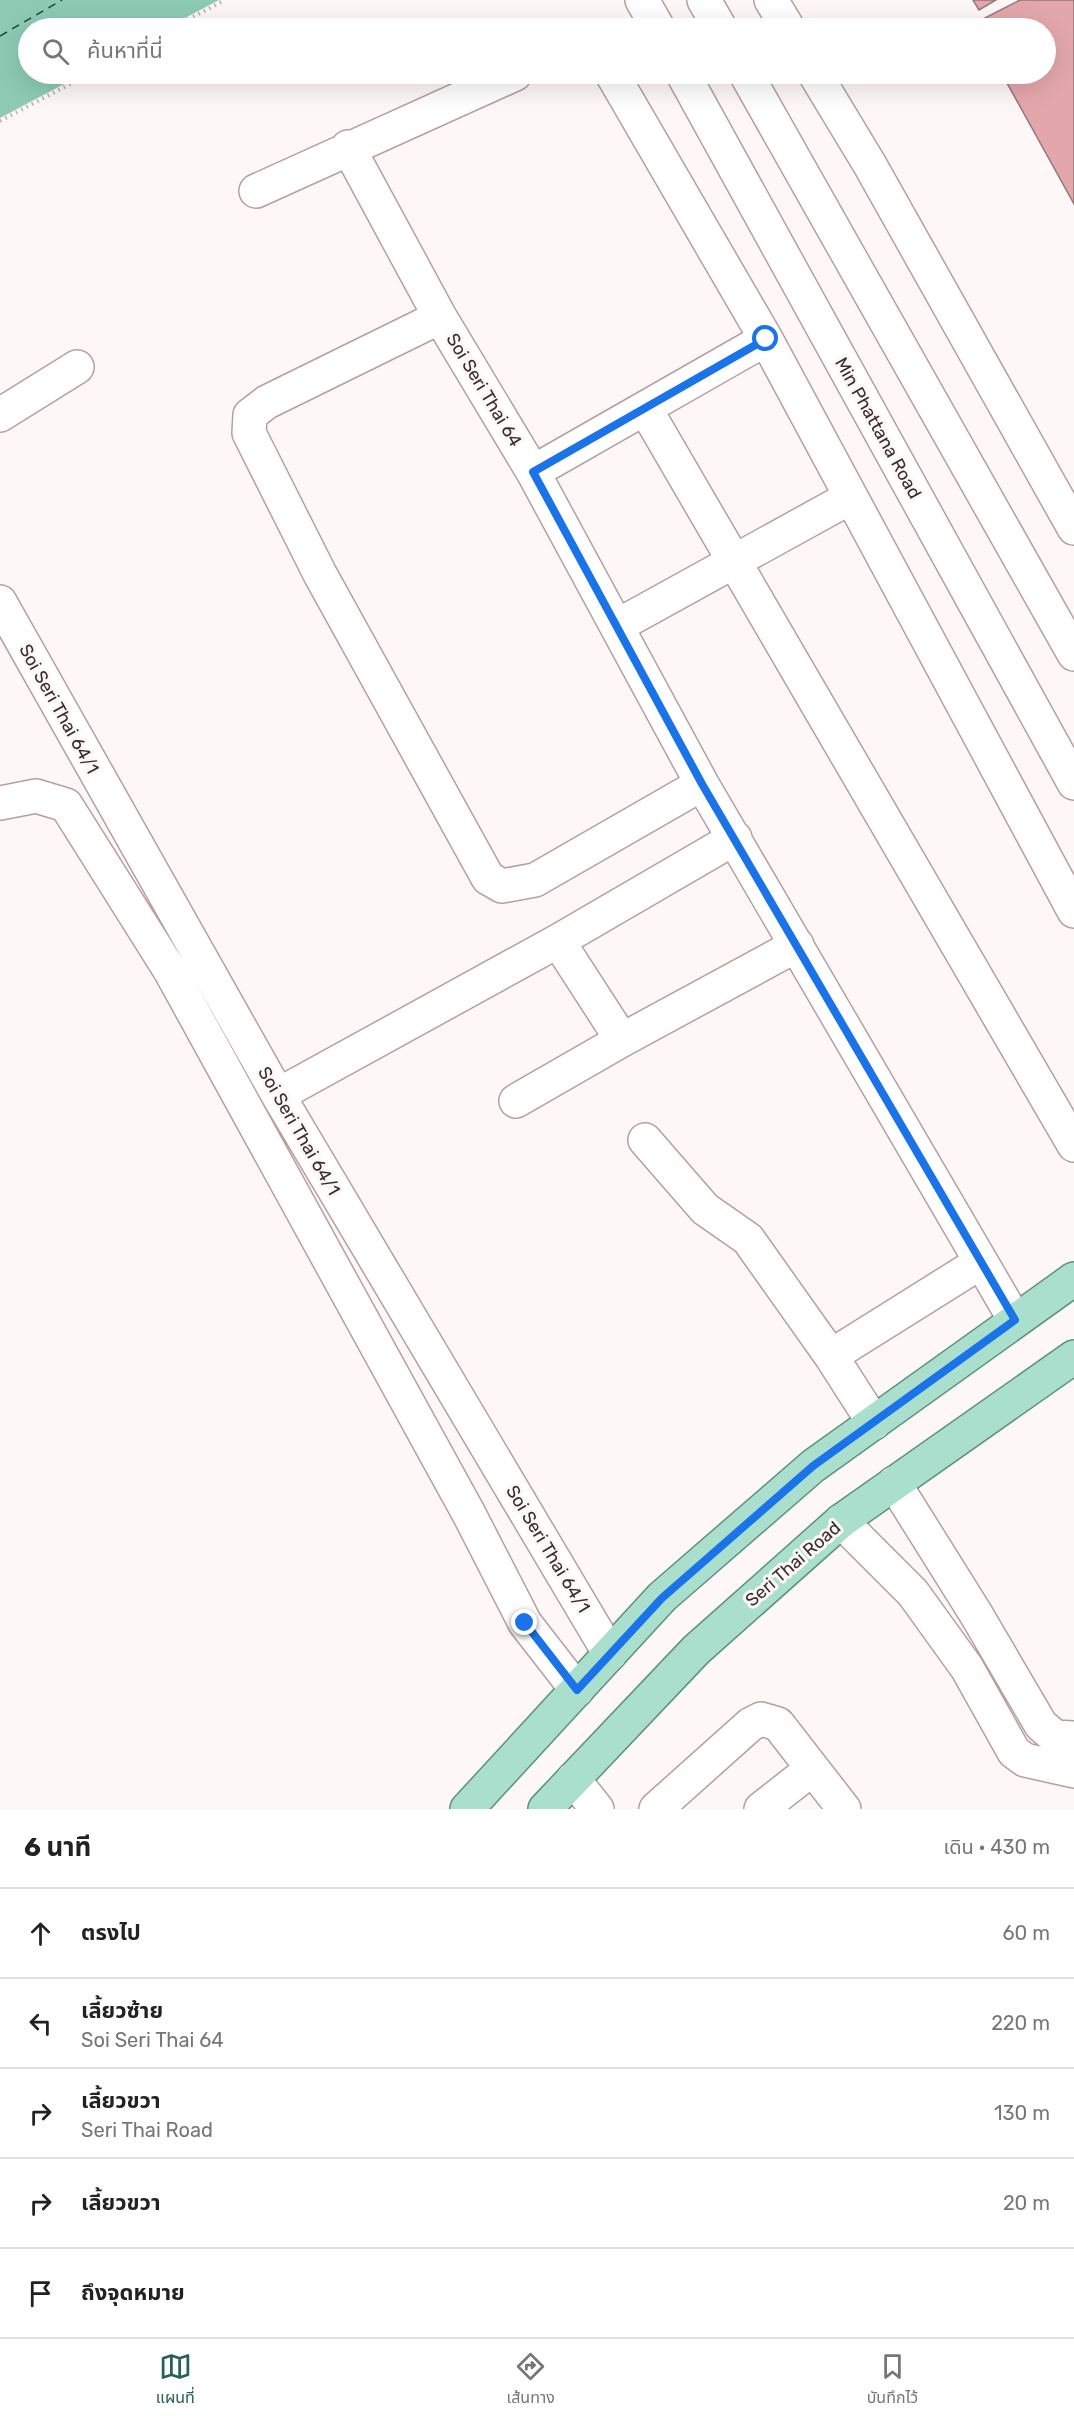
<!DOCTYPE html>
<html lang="th">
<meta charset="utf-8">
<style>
:root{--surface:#fff;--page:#f6f6f6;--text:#222;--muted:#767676;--line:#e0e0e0;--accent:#24634f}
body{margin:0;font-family:Rubik,"Noto Sans Thai",sans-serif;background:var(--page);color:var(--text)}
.stop{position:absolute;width:18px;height:18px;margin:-14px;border:4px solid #1a73e8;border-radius:50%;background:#fff}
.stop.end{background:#1a73e8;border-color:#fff;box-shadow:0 2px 6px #0008}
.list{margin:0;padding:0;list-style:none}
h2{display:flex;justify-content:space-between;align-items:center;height:78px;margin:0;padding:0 24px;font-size:26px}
h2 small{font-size:20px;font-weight:400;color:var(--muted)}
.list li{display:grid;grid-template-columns:39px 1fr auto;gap:18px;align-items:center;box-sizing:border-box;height:90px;padding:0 24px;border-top:2px solid var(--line)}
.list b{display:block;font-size:22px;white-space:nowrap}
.list p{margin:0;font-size:20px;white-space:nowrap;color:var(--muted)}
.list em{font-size:20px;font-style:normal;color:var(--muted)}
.icon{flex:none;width:33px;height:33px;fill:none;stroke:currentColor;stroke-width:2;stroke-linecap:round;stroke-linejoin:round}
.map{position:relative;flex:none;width:1074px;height:1809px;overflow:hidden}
.search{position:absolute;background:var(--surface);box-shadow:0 6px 24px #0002;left:18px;right:18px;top:18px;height:66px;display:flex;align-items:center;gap:15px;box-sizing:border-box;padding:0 21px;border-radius:33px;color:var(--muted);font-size:22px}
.sheet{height:528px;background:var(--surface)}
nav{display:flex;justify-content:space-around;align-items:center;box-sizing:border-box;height:84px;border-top:2px solid var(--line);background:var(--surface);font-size:16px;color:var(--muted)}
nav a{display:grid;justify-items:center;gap:3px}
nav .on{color:var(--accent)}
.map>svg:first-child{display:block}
.water{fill:#8ccab3}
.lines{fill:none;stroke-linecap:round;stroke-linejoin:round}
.ferry{stroke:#174a3b;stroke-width:1.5;stroke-dasharray:8 6;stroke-linecap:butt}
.building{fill:#e3a7ab;stroke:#917779;stroke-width:1.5}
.minor-casing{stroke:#b99ea0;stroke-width:36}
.major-casing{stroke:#5c927f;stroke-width:36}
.path{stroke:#b6aeaf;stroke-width:4;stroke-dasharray:1.5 4.5;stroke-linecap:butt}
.minor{stroke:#fff;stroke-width:33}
.major{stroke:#a9dfcc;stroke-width:33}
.route{stroke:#1a73e8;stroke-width:8}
.labels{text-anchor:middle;stroke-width:6;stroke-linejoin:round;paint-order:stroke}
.street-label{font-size:18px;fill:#382d2e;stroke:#fdf7f7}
</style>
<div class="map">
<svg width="1074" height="1809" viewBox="0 0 1074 1809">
<rect width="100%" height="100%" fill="#fdf7f7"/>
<!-- water -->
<path class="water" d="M 0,0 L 219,0 L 166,28 L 28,28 L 28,74 L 83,74 L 0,118 Z"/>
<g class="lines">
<!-- ferry -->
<path class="ferry" d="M 0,36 L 62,0"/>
</g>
<!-- building -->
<path class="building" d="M 973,0 L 996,0 L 979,10 Z
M 1020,0 L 1074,0 L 1074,204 L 1002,74 L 1046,74 L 1046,28 L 978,28 L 975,23 Z"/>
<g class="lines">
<defs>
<path id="minor" d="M 642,0 L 658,28
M 704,0 L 720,28
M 771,0 L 788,28
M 612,74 L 766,339
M 683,74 L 1074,783
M 746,74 L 1074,654
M 815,74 L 870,165 L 1074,528
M 348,147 L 440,317 L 533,472 L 702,784 L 1015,1320
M 256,191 L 515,74
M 440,317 L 267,402 L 250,415 L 249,433 L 320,574 L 488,878 L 502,886 L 535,880 L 702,784
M 646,410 L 1074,1145
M 0,415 L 77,367
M 533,472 L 766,339 L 1074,911
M 0,602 L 278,1095 L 610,1654
M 617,626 L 851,497
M 0,803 L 36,796 L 66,805 L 171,972 L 469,1514 L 525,1623 L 577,1690
M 558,941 L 622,1040
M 278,1095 L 558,941 L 735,838
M 516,1101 L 622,1040 L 797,945
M 645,1140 L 705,1209 L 748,1239 L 831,1356 L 874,1423
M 831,1356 L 981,1262
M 894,1483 L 976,1614 L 1041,1725 L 1055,1737 L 1074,1738
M 841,1521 L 913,1593 L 967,1668 L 1014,1752 L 1025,1760 L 1074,1771
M 573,1779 L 597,1809
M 656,1809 L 751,1724 L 761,1719 L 778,1724 L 844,1809
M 761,1809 L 812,1769"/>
<path id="major" d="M 467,1809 L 662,1597 L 813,1466 L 1074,1279
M 545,1809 L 696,1650 L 841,1521 L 1074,1357"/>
</defs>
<!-- minor casing -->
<use href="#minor" class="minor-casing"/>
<!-- major casing -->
<use href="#major" class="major-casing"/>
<!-- path -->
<path class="path" d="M 172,28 L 225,0
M 0,121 L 89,74"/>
<!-- minor -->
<use href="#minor" class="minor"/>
<!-- major -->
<use href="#major" class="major"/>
</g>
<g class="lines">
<!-- route -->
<path class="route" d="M 525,1623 L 577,1690 L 662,1598 L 813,1466 L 1015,1320 L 702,784 L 533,472 L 766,339"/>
</g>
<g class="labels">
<!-- street labels -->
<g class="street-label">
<text transform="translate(484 390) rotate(59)" y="6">Soi Seri Thai 64</text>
<text transform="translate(878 428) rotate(61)" y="6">Min Phattana Road</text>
<text transform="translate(59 709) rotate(61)" y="6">Soi Seri Thai 64/1</text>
<text transform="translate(299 1131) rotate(60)" y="6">Soi Seri Thai 64/1</text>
<text transform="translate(548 1549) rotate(59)" y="6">Soi Seri Thai 64/1</text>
<text transform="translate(793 1564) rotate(-41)" y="6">Seri Thai Road</text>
</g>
</g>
</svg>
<div class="stop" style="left:766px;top:339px"></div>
<div class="stop end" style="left:525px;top:1623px"></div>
<div class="search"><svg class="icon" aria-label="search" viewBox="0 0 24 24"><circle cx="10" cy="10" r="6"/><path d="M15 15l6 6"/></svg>ค้นหาที่นี่</div>
</div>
<section class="sheet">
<h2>6 นาที<small>เดิน · 430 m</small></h2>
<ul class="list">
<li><svg class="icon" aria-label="ahead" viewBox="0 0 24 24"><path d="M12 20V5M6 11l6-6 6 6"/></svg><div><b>ตรงไป</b></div><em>60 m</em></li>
<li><svg class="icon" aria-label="left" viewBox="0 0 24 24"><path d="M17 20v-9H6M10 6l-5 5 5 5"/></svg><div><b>เลี้ยวซ้าย</b><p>Soi Seri Thai 64</p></div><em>220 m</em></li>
<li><svg class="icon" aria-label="right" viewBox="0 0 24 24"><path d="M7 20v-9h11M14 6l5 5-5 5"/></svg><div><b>เลี้ยวขวา</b><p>Seri Thai Road</p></div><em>130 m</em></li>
<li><svg class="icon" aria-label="right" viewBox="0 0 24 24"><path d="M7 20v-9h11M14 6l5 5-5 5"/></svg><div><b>เลี้ยวขวา</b></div><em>20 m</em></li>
<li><svg class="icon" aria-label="arrive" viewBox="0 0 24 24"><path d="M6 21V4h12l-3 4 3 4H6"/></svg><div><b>ถึงจุดหมาย</b></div></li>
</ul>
</section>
<nav>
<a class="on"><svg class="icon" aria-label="map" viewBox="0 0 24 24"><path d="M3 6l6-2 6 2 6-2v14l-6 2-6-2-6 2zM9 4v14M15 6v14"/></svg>แผนที่</a>
<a><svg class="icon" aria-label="directions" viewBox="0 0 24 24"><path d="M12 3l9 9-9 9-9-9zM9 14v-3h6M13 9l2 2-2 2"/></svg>เส้นทาง</a>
<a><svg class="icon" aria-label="saved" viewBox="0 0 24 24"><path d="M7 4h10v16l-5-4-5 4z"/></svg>บันทึกไว้</a>
</nav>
